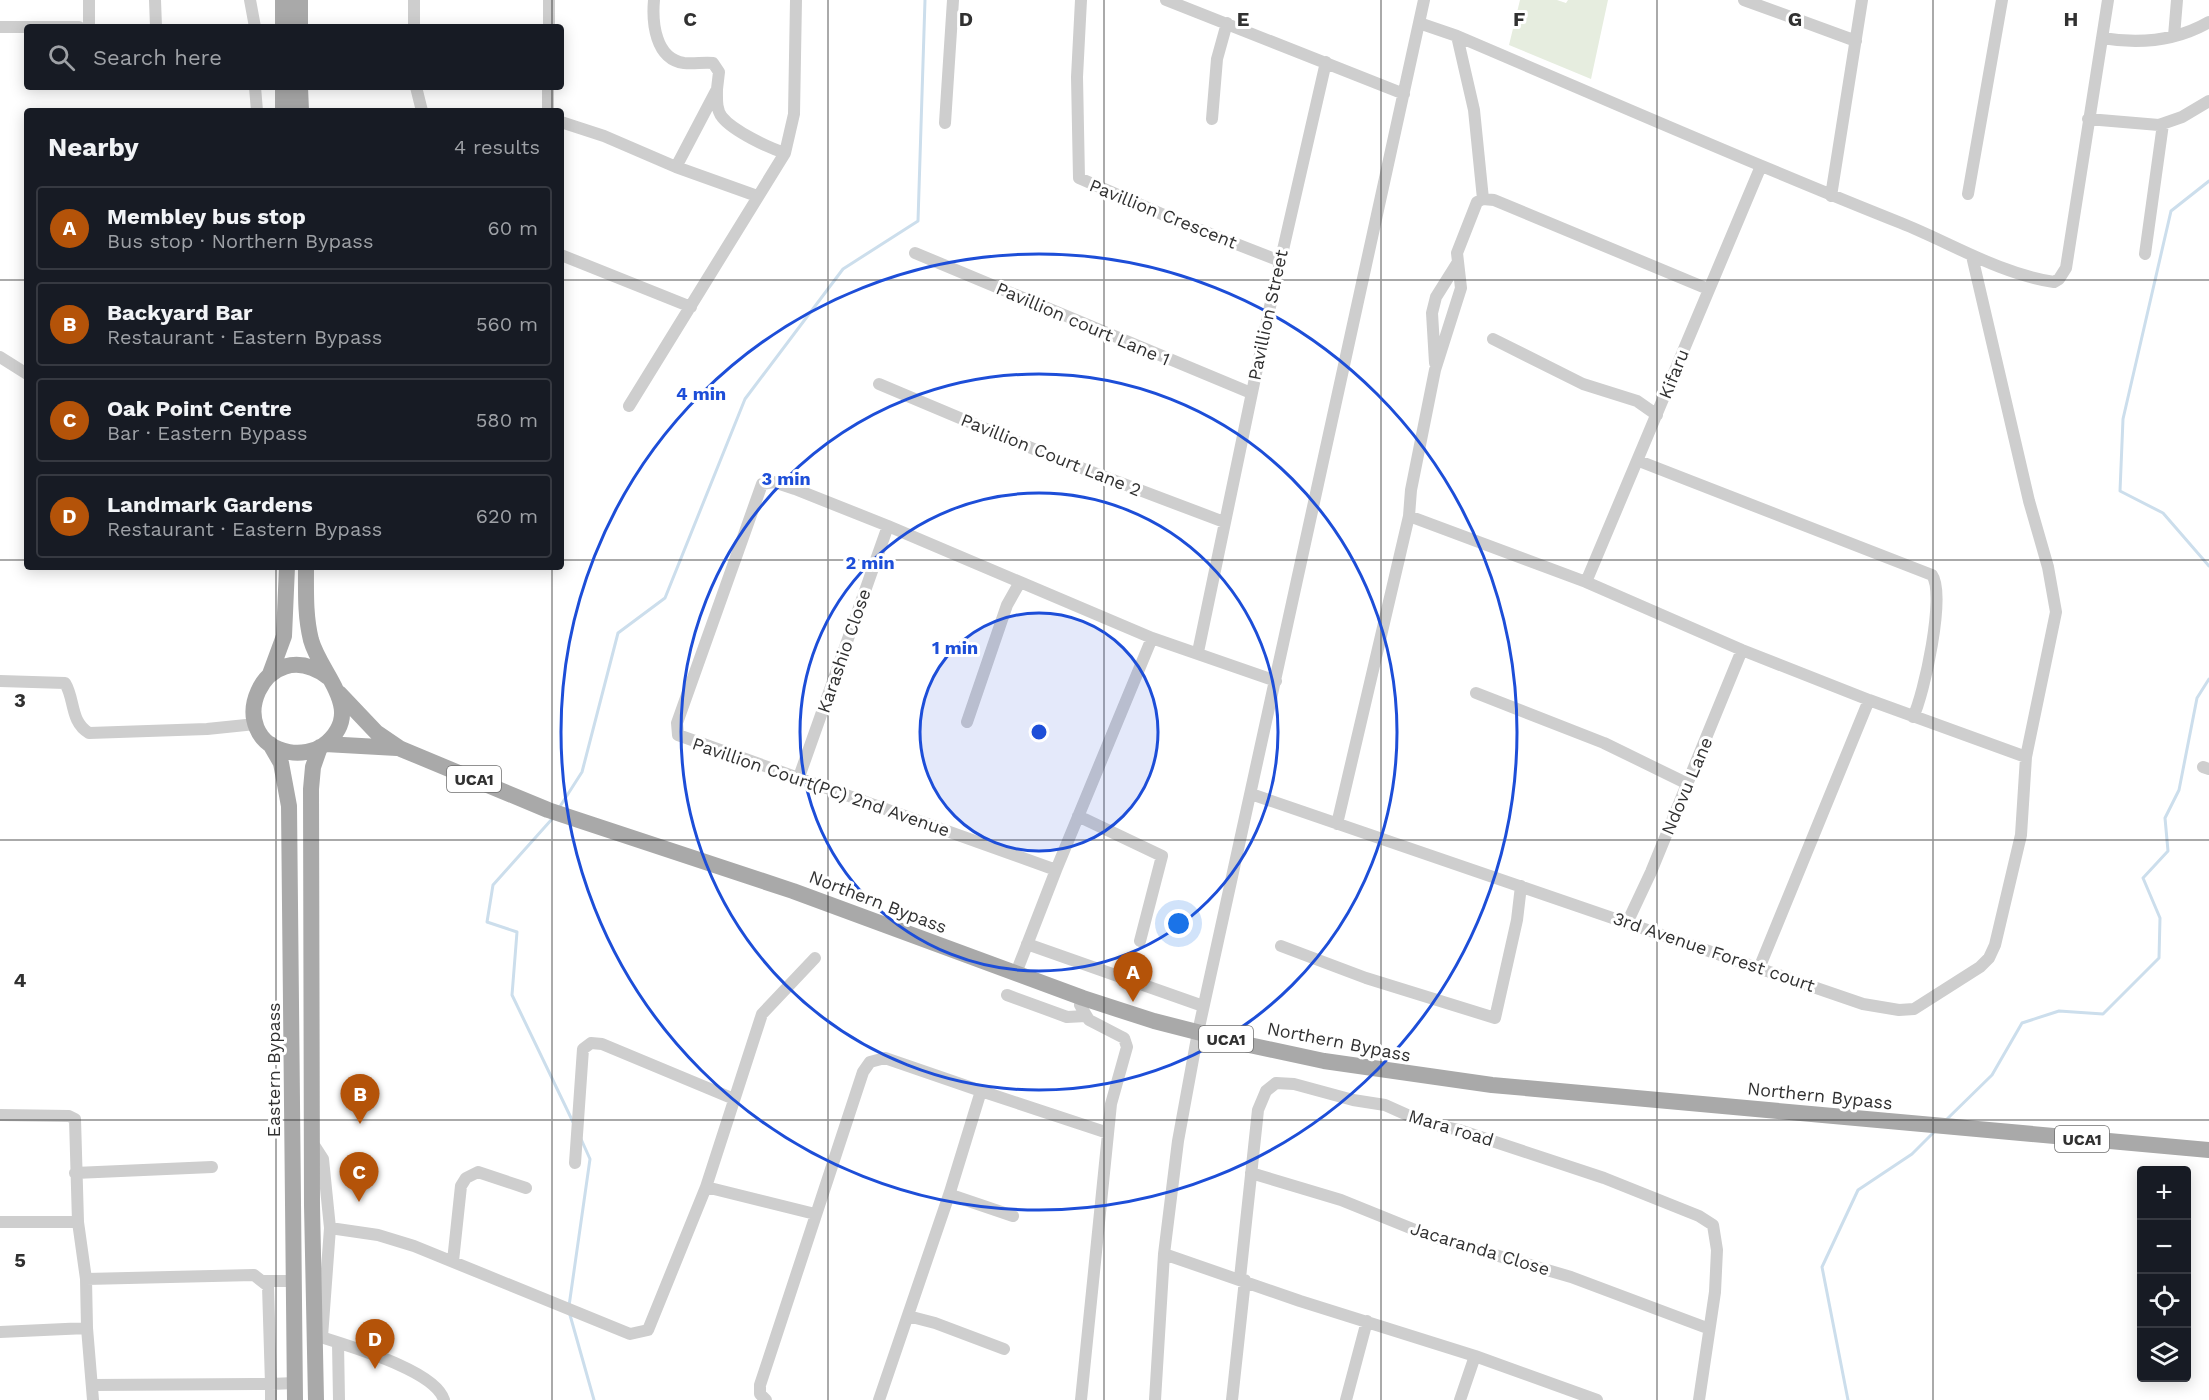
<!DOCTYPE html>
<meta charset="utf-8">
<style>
:root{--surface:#171b24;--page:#20242c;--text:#f1f3f6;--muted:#9ea1a6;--line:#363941;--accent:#b45309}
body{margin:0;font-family:"Work Sans",sans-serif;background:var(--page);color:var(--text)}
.controls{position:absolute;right:18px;bottom:18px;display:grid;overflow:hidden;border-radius:6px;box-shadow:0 3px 15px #0003}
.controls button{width:54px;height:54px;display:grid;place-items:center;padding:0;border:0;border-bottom:2px solid var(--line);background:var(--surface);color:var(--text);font:30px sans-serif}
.you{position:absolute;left:1179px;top:924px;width:21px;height:21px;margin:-15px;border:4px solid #fff;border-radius:50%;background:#1a73e8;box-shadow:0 0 0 9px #1a73e833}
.badge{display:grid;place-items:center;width:39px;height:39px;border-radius:50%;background:var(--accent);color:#fff;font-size:20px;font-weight:700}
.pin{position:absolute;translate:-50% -50px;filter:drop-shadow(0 2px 3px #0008)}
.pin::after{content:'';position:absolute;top:32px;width:21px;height:18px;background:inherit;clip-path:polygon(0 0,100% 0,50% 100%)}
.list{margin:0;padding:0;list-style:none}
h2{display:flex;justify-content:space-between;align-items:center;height:78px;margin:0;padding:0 24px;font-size:26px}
h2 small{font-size:20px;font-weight:400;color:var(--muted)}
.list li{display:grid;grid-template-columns:39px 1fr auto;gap:18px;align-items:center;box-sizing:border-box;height:84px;margin:0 12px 12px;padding:0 12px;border:2px solid var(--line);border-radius:6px}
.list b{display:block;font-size:22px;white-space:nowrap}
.list p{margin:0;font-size:20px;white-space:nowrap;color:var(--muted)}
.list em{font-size:20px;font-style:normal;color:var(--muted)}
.icon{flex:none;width:33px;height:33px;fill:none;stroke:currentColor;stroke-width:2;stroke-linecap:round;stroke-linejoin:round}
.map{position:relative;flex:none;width:2209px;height:1400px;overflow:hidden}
.search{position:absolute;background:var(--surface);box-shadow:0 3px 15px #0003;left:24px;top:24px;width:540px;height:66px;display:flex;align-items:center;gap:15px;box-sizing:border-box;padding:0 21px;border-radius:6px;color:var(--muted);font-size:22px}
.panel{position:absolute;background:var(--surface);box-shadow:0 3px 15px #0003;left:24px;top:108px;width:540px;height:462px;border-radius:6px}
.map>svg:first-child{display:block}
.green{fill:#e6eddf}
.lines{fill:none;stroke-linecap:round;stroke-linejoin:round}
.stream{stroke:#ccdeec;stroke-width:3}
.minor{stroke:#cecece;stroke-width:12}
.major{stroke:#a9a9a9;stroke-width:16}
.grid{fill:none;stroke:#313131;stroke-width:1.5;stroke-opacity:0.55}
.ring{fill:none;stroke:#1d4ed8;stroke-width:3}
.labels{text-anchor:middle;stroke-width:6;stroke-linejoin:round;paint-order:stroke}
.shield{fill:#fff;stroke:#6f6f6f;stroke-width:1.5}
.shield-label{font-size:16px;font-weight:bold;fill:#313131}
.street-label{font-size:18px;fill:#313131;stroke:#fff}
.grid-label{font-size:20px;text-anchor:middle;font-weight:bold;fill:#313131;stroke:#fff;stroke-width:6;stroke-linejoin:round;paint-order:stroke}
.centre{fill:#1d4ed8;stroke:#fff;stroke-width:3}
.ring-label{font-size:18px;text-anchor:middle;font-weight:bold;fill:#1d4ed8;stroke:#fff;stroke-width:6;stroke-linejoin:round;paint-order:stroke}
</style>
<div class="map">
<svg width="2209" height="1400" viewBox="0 0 2209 1400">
<rect width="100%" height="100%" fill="#fff"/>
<!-- green -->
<path class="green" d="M 1520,0 L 1557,0 L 1566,3 L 1568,0 L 1608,0 L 1591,79 L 1509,45 Z"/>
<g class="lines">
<!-- stream -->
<path class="stream" d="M 2209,181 L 2171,211 L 2123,419 L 2120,491 L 2163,513 L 2209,566
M 559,808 L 582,772 L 618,633 L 665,598 L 745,399 L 843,269 L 918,221 L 925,0
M 552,819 L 493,885 L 487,922 L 517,932 L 512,995 L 573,1122
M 1945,1121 L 1992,1075 L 2022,1023 L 2059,1011 L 2103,1014 L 2159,958 L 2160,918 L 2143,878 L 2168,851 L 2165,818 L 2179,790 L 2197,698 L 2209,679
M 569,1306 L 590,1159 L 581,1139
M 570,1315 L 594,1400
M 1848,1400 L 1822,1267 L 1858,1190 L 1912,1154 L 1934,1132"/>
<!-- minor -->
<path class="minor" d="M 155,0 L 156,27
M 250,0 L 255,27
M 414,0 L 414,27
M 654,0 C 652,22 655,59 684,63 C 694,64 704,62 713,63 L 719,72 L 717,89 L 676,167
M 1081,0 L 1077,77 L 1079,178 L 1180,222 L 1280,261
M 1166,0 L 1404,94
M 1744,0 L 1856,41
M 1419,23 L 1457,36 C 1605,99 1752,164 1901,223 C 1951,243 2000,274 2054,282 L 2059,279 L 2066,268 L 2108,0
M 0,27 L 79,27
M 89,27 L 89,0
M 549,27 L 549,0
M 1457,36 L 1474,110 L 1483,199
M 2174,36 L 2177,0
M 2102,38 C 2138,44 2176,41 2209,22
M 255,87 L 257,111
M 416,87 L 422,111
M 548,87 L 548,111
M 1212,119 L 1217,59 L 1227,23
M 2088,119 L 2159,125 L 2182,117 L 2209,101
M 561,122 L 604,136 L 676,167 L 757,196
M 945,123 L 953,0
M 785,153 L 794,114 L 796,0
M 1968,194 L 2002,0
M 1831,196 L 1862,0
M 915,253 L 1251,393
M 2145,254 L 2163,124
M 561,255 L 691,307
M 1493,339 L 1583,384 L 1637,401 L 1657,415
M 0,357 L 27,374
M 1435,363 L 1432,313 L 1436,297 L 1458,262
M 879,384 L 1055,458 L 1224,522
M 629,406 L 785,153 C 769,148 733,131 722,117 C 716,109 717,99 717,89
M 1639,461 L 1932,575 C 1946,594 1924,695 1913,717
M 1409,516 L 1586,582 L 1742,650 L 1869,700 L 2026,757
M 1586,582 L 1761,166
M 1198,652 L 1269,311 L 1326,62
M 0,681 L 65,683 C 75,699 70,722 89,733 L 207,729 L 256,724
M 1476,693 L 1604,743 L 1688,784
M 967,722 L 1007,605 L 1020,582
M 2203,767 L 2209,769
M 799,777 L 888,526
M 1251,794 L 1863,1004 L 1899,1010 L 1914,1009 L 1980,967 L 1989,958 L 1995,945 L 2021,835 L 2026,757 L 2056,612 L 2048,567 L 2029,501 L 1972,256
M 1078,816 L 1162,856 L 1140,941
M 1337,824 L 1409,516 L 1411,490 L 1435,370 L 1461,288 L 1457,253 L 1477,202 L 1483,199 L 1494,200 L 1708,289
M 1056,870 L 1152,638
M 1628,921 L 1651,872 L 1742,650
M 1027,944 L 1203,1006
M 1281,946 L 1366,978 L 1495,1018 L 1517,920 L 1521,886
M 1760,966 L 1869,700
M 1016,973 L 1056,870 L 678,735 L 677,723 L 762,484 L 774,482 L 795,489 L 888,526 L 1152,638 L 1276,681
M 1007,995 L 1067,1017 L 1086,1016
M 981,1091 L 1108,1133
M 0,1115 L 69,1116 L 75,1119 L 78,1222 L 86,1279 L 254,1275 L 268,1286 L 271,1384 L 93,1385
M 312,1142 L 323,1159 L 330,1228
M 575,1163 L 583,1049 L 591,1043 L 602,1044 L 734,1099
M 75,1173 L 212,1167
M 1251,1173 L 1341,1200 L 1430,1236 L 1571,1277 L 1707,1328
M 706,1187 L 762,1014 L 815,958
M 0,1222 L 78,1222
M 1164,1254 L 1300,1301 L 1475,1356 L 1597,1400
M 453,1261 L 461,1186 L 466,1178 L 478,1172 L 526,1188
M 1240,1278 L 1258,1110 L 1266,1091 L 1276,1083 L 1294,1084 L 1353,1100 L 1385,1105 L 1423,1122 L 1459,1130 L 1604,1178 L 1699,1216 L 1713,1225 L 1717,1250 L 1715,1292 L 1699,1400
M 263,1281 L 294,1281
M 908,1316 L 935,1323 L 1004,1349
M 87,1328 L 93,1400
M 0,1332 L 87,1328 L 86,1279
M 315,1335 C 344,1345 435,1369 444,1400
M 322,1337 L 330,1228 L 378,1235 L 414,1246 L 630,1334 L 648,1330 L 706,1187 L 815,1214
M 338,1343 L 339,1400
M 271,1400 L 271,1384 L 295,1383
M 766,1400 L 760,1394 L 760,1385 L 863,1072 L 870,1062 L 885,1058 L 981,1091 L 950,1192 L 954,1196 L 1013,1216
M 879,1400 L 950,1192
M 1081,1400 L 1111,1104 L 1127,1047 L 1124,1038 L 1120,1036 L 1089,1020 L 1080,1005 L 1083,998
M 1155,1400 L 1164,1254 L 1178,1141 L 1198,1032 L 1424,0
M 1232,1400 L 1245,1280
M 1346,1400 L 1367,1321
M 1460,1400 L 1475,1356"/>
<!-- major -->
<path class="major" d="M 285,0 L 285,27
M 300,0 L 300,27
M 300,87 L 301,111
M 285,111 L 285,87
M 306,567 C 306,591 305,616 311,640 C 321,676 367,711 324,745 C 314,752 300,754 289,752 C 219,738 264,629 328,677
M 270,674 L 284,636 L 287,567
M 339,693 L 376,732 L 401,749 L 548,810 L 793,891 L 1083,998 L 1154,1021 L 1240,1043 L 1324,1061 L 1492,1085 L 2209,1150
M 270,744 L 281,763 L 289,806 L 295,1400
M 325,744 L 397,748
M 316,1400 L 312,1205 L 311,789 L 313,767 L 320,747"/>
</g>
<!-- grid -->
<path class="grid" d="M 276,0 L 276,27M 552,0 L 552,27M 828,0 L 828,1400M 1104,0 L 1104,1400M 1381,0 L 1381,1400M 1657,0 L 1657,1400M 1933,0 L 1933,1400M 276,87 L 276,111M 552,87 L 552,111M 0,280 L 27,280M 561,280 L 2209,280M 0,560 L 27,560M 561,560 L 2209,560M 276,567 L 276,1400M 552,567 L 552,1400M 0,840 L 2209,840M 0,1120 L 2209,1120"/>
<!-- distance rings -->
<circle cx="1039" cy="732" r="119" fill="#1d4ed8" fill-opacity=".12"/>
<g class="ring">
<circle cx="1039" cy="732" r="119"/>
<circle cx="1039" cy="732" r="239"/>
<circle cx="1039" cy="732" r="358"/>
<circle cx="1039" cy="732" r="478"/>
</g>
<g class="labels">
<!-- shield labels -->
<g class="shield">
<rect x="447" y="766" width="54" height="26" rx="4.5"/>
<rect x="1199" y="1026" width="54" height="26" rx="4.5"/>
<rect x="2055" y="1126" width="54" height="26" rx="4.5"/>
</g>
<g class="shield-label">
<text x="474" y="785">UCA1</text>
<text x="1226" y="1045">UCA1</text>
<text x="2082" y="1145">UCA1</text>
</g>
<!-- street labels -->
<g class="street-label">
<text transform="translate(1163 214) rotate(22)" y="6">Pavillion Crescent</text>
<text transform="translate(1268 315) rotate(-78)" y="6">Pavillion Street</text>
<text transform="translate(1083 324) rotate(23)" y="6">Pavillion court Lane 1</text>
<text transform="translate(1674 374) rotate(-68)" y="6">Kifaru</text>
<text transform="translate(1051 455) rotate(22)" y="6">Pavillion Court Lane 2</text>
<text transform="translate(844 651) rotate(-71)" y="6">Karashio Close</text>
<text transform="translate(1687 786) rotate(-67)" y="6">Ndovu Lane</text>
<text transform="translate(821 787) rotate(19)" y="6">Pavillion Court(PC) 2nd Avenue</text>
<text transform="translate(878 902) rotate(21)" y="6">Northern Bypass</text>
<text transform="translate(1714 952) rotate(19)" y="6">3rd Avenue Forest court</text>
<text transform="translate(1339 1042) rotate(11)" y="6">Northern Bypass</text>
<text transform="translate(274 1070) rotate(-90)" y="6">Eastern Bypass</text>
<text transform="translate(1820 1096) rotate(6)" y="6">Northern Bypass</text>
<text transform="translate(1451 1128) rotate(17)" y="6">Mara road</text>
<text transform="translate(1480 1249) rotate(17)" y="6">Jacaranda Close</text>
</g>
</g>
<g class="grid-label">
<text x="690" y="26">C</text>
<text x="966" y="26">D</text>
<text x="1243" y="26">E</text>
<text x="1519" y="26">F</text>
<text x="1795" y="26">G</text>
<text x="2071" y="26">H</text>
<text x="20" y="707">3</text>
<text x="20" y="987">4</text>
<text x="20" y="1267">5</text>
</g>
<circle cx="1039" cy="732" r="9" class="centre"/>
<g class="ring-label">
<text x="701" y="400">4 min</text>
<text x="786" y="485">3 min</text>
<text x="870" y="569">2 min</text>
<text x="955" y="654">1 min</text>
</g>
</svg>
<div class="controls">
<button>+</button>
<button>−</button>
<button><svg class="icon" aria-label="locate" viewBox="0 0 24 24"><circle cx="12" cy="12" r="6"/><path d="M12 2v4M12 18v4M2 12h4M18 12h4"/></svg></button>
<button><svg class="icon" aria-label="layers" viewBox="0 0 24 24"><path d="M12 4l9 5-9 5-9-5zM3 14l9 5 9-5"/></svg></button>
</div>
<div class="you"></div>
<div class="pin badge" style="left:1133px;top:1002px">A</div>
<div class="pin badge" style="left:360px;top:1124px">B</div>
<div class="pin badge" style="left:359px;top:1202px">C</div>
<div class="pin badge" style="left:375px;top:1369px">D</div>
<div class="search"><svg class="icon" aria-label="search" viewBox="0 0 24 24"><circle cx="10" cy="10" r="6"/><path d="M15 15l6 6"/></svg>Search here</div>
<section class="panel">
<h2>Nearby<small>4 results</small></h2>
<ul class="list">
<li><span class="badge">A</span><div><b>Membley bus stop</b><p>Bus stop · Northern Bypass</p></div><em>60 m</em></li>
<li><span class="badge">B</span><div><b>Backyard Bar</b><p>Restaurant · Eastern Bypass</p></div><em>560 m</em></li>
<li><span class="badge">C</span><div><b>Oak Point Centre</b><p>Bar · Eastern Bypass</p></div><em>580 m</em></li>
<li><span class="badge">D</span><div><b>Landmark Gardens</b><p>Restaurant · Eastern Bypass</p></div><em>620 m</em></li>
</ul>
</section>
</div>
